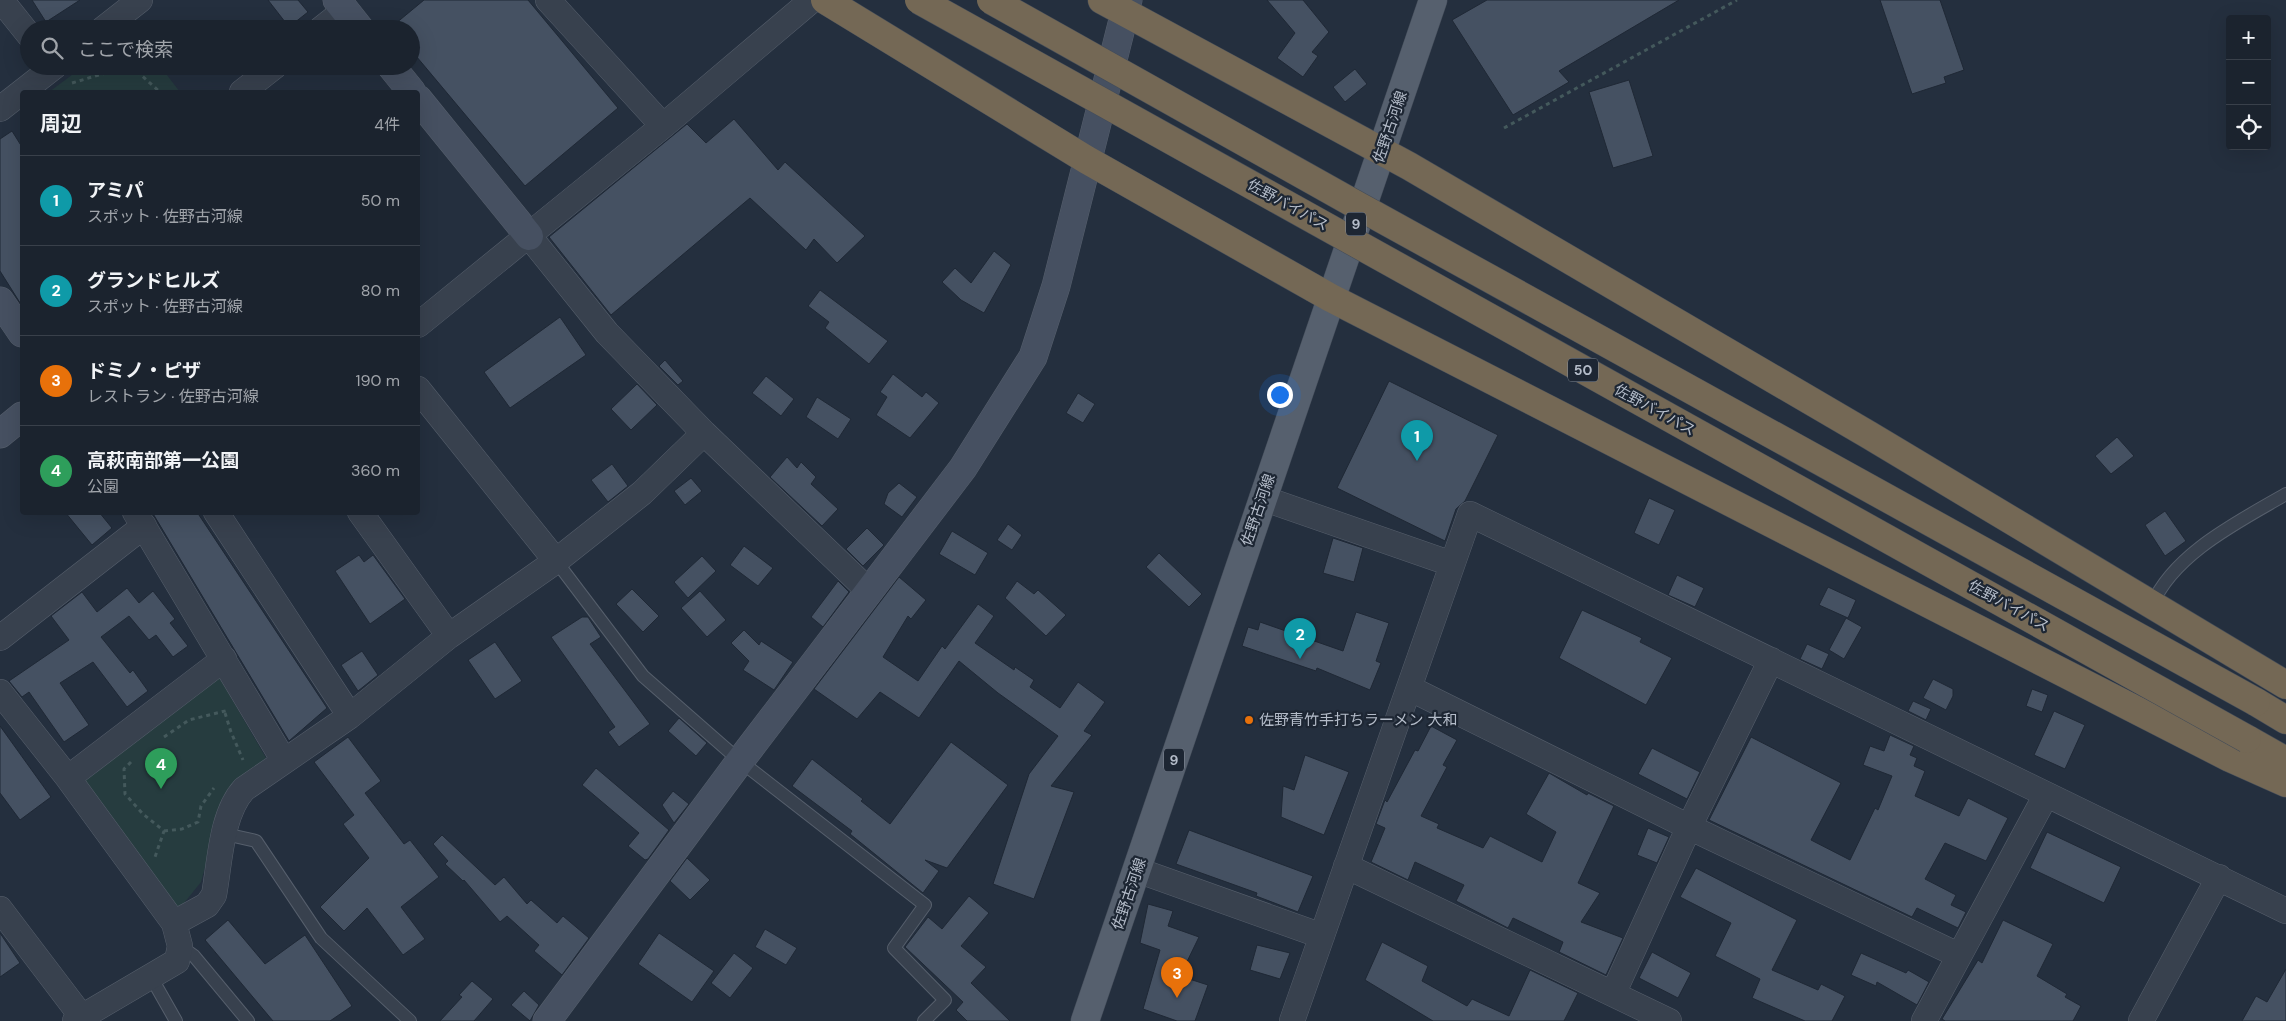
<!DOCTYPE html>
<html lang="ja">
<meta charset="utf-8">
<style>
:root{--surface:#1b232e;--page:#282f3a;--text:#f1f3f6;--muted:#a0a4aa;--line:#39404a;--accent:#2563eb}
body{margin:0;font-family:"DM Sans","Noto Sans JP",sans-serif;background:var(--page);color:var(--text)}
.controls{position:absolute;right:15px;top:15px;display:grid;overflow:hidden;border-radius:5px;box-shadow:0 5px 20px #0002}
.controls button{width:45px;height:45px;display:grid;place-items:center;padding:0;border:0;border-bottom:1px solid var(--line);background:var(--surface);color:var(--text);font:25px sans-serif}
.you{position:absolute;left:1279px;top:394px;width:18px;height:18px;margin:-12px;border:4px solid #fff;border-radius:50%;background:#1a73e8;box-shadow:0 0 0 8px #1a73e833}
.badge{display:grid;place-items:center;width:32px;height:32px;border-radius:50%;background:var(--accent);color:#fff;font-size:16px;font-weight:700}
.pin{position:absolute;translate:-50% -41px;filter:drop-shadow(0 1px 2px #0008)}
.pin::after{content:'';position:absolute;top:26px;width:18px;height:15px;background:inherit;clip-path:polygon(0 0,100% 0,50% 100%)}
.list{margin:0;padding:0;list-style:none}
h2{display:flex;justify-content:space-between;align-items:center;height:65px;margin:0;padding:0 20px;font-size:21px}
h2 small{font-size:16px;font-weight:400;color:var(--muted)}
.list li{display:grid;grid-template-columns:32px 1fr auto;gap:15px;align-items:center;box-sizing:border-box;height:90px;padding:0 20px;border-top:1px solid var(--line)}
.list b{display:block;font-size:19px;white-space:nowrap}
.list p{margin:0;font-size:16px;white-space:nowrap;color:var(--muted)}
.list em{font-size:16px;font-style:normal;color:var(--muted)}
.icon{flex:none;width:28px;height:28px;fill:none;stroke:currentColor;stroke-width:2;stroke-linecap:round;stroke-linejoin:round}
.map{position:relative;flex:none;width:2286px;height:1021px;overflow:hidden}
.search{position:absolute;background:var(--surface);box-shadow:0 5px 20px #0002;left:20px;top:20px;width:400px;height:55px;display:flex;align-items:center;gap:12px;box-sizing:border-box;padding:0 18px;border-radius:28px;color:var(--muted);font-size:19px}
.panel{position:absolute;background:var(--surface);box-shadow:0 5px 20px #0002;left:20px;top:90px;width:400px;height:425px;border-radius:5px}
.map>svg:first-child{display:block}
.green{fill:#263c3f}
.building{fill:#455162;stroke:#1f2835}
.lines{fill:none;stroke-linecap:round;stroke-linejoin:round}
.lane-casing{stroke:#565f6c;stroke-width:14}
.street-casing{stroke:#565f6c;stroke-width:26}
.secondary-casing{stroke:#565f6c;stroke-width:29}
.primary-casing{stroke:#414a57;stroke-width:29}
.highway-casing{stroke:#434c59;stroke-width:29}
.path{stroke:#44595c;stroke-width:3;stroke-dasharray:4 4;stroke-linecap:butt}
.lane{stroke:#38414e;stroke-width:12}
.street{stroke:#38414e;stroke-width:25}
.secondary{stroke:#465061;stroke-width:28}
.primary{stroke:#56606e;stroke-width:28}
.highway{stroke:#746855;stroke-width:28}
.highway-bridge-casing{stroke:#434c59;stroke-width:29;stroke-linecap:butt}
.highway-bridge{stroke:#746855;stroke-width:28}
.food-dot{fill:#e8710a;stroke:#1d2633;stroke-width:2}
.labels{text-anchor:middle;stroke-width:4.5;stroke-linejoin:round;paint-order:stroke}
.shield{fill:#1d2633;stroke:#878f9c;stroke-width:1}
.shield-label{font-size:14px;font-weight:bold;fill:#b4bcc9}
.street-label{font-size:15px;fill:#b4bcc9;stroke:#1d2633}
.poi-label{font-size:15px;fill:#b4bcc9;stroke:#1d2633;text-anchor:start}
</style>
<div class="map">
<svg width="2286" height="1021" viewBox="0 0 2286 1021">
<rect width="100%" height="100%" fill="#242f3e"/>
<!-- green -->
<path class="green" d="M 84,66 L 160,66 L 180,92 L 49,92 Z
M 218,675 L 266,758 L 224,797 L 201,882 L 176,913 L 84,781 Z"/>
<!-- building -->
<path class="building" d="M 32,0 L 80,0 L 46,22 Z
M 268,0 L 298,0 L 308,12 L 289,27 Z
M 424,0 L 528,0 L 618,108 L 525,186 L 411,50 L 411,29 L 389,29 Z
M 1267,0 L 1303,0 L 1329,32 L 1312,52 L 1318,56 L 1303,77 L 1277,58 L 1295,33 Z
M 1487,0 L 1679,0 L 1559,71 L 1569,82 L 1513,115 L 1452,20 Z
M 1880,0 L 1940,0 L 1964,70 L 1944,77 L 1946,83 L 1912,94 Z
M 1355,69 L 1367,84 L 1345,102 L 1333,87 Z
M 1629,80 L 1653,156 L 1613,168 L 1589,92 Z
M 734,119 L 778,170 L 785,162 L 865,236 L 837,263 L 814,239 L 806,250 L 750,198 L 611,315 L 549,237 L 687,124 L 706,143 Z
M 12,131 L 22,147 L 22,306 L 0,271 L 0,139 Z
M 994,251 L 1011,265 L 984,313 L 961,300 L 942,282 L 955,268 L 971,283 Z
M 820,290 L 888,341 L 869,364 L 825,328 L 829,322 L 808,306 Z
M 560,317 L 586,355 L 510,408 L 484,372 Z
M 665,360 L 683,381 L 678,385 L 659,366 Z
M 893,374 L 922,397 L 926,392 L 939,403 L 910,438 L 876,415 L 887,397 L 880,392 Z
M 766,376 L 794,399 L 781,416 L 752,393 Z
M 1389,381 L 1498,435 L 1465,501 L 1456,509 L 1445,541 L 1337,488 Z
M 637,384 L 657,405 L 631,430 L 611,409 Z
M 1078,393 L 1095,404 L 1083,423 L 1066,413 Z
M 817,397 L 851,419 L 838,439 L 806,417 Z
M 2117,437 L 2134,456 L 2111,474 L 2095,456 Z
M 787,457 L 797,468 L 801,462 L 816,477 L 811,484 L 838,509 L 822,526 L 770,477 Z
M 612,464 L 628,486 L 608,502 L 591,480 Z
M 691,478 L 702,491 L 685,505 L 674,491 Z
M 899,483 L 917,497 L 902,517 L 884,504 L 888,493 Z
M 1649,498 L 1675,510 L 1659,545 L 1634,533 Z
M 2165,511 L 2186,541 L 2165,556 L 2145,525 Z
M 65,512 L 99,512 L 112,528 L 92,545 Z
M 152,512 L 197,512 L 327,708 L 289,741 Z
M 1008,524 L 1022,535 L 1012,550 L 997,540 Z
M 867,528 L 884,545 L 863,566 L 846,549 Z
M 952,531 L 988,553 L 975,575 L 939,554 Z
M 1333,538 L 1363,548 L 1354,582 L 1323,573 Z
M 744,546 L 773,568 L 758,586 L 730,565 Z
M 1159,553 L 1202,594 L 1189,607 L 1146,567 Z
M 359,555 L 364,562 L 373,555 L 405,599 L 370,624 L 335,571 Z
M 702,556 L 716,571 L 688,598 L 674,582 Z
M 1677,575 L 1704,588 L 1695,607 L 1668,595 Z
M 899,577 L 926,600 L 911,619 L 908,616 L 883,657 L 918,681 L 942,646 L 945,649 L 978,604 L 994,616 L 975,643 L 1014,670 L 1015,667 L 1034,680 L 1030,687 L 1060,708 L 1078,682 L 1105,702 L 1084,731 L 1092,735 L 1051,786 L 1074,792 L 1034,899 L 993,884 L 1029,774 L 1058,736 L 998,693 L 959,661 L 919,718 L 880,692 L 857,719 L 814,689 Z
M 838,581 L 849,592 L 823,627 L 811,617 Z
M 1017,581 L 1034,594 L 1038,590 L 1066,615 L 1046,636 L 1005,598 Z
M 1828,587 L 1856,600 L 1848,618 L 1819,605 Z
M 127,588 L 139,603 L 153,591 L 175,619 L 170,623 L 188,646 L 173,657 L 156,635 L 149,640 L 129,616 L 101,637 L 130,673 L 133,670 L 148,691 L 127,707 L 93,662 L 60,683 L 89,725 L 64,742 L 29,692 L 22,697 L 9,681 L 69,640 L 51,616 L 82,592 L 97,612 Z
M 632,589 L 659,616 L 643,632 L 616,604 Z
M 700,591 L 726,620 L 707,637 L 681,608 Z
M 1582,610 L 1642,638 L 1640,642 L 1672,658 L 1646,705 L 1559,658 Z
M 1356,612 L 1389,623 L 1376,661 L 1381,663 L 1370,690 L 1317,668 L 1316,671 L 1242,646 L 1248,627 L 1258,630 L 1260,622 L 1343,651 Z
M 582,617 L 588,617 L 601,637 L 590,644 L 650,724 L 619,747 L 608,732 L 615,727 L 551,637 Z
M 1846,618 L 1862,627 L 1844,659 L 1829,650 Z
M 744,630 L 759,645 L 761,641 L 793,662 L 774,690 L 743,670 L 749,661 L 731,643 Z
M 495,642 L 522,681 L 495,699 L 468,660 Z
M 1807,644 L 1829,654 L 1822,669 L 1800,659 Z
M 362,651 L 378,675 L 358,691 L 341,665 Z
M 1933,679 L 1953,689 L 1953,696 L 1946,710 L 1923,698 Z
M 2032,689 L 2048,695 L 2042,712 L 2026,706 Z
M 1913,701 L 1931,709 L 1926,720 L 1908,711 Z
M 2054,711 L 2085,725 L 2065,769 L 2034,755 Z
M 679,718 L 707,743 L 696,756 L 668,731 Z
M 0,726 L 51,797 L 20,820 L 0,793 Z
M 1431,726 L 1457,740 L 1443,765 L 1447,767 L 1421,816 L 1439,824 L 1437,828 L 1483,848 L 1490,836 L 1542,862 L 1556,832 L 1526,814 L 1549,773 L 1587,795 L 1588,793 L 1614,806 L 1578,883 L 1600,893 L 1581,922 L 1623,938 L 1606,975 L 1559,952 L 1563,942 L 1513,918 L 1508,928 L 1456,901 L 1464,885 L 1415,862 L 1408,880 L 1371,862 L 1385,828 L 1376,824 L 1385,800 L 1387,802 L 1415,750 L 1418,751 Z
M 1890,735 L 1914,746 L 1910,755 L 1917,758 L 1914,766 L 1925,771 L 1915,796 L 1959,816 L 1968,798 L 2008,818 L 1986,861 L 1945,843 L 1925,879 L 1956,895 L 1951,905 L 1966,912 L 1958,928 L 1917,908 L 1912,917 L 1709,820 L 1751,737 L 1841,783 L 1811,840 L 1850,860 L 1875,808 L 1878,810 L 1892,776 L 1863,765 L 1870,746 L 1884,751 Z
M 348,737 L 381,781 L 365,793 L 404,844 L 410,840 L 439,877 L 401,907 L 425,939 L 403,955 L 367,908 L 344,931 L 320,907 L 369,858 L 343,824 L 354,815 L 314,762 Z
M 951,742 L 1008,785 L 947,868 L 925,860 L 939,871 L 923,893 L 850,834 L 852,831 L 792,786 L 812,759 L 863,799 L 861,801 L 890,824 Z
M 1652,748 L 1700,772 L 1687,799 L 1638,774 Z
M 1305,755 L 1349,772 L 1324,835 L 1281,817 L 1283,786 L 1294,790 Z
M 596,768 L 669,830 L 648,859 L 645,860 L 628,846 L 639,833 L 582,785 Z
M 673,791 L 689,804 L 674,823 L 662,805 Z
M 1648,828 L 1669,837 L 1657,863 L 1637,855 Z
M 1189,830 L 1313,876 L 1298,912 L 1256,896 L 1257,893 L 1176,864 Z
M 2047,832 L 2121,867 L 2104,903 L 2030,868 Z
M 442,835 L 495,885 L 504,877 L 527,904 L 531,900 L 557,923 L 563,916 L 589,938 L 562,975 L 534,951 L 539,945 L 507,916 L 500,922 L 464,880 L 463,881 L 445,864 L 448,861 L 433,844 Z
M 687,858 L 710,880 L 690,900 L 670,881 Z
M 1696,868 L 1797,920 L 1772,970 L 1818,990 L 1821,984 L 1845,996 L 1832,1021 L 1805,1021 L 1752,998 L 1760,979 L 1715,956 L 1731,923 L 1680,897 Z
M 969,896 L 989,913 L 961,946 L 986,967 L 971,983 L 1010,1021 L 967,1021 L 956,1010 L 963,1002 L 905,947 L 928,917 L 942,929 Z
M 1148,904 L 1173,911 L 1168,926 L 1199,937 L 1180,976 L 1208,985 L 1195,1021 L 1177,1021 L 1143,1009 L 1160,950 L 1140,943 Z
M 228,920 L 265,964 L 305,935 L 352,1006 L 330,1021 L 273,1021 L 205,940 Z
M 2003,920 L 2053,944 L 2037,976 L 2067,994 L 2065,997 L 2081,1006 L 2073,1021 L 1945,1021 L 1942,1019 L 1978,960 L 1982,963 Z
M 765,929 L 797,948 L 786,965 L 755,947 Z
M 0,933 L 20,963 L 0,977 Z
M 659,933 L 714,971 L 692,1002 L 638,964 Z
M 1382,942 L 1428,966 L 1422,981 L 1467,1006 L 1472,999 L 1509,1016 L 1530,970 L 1578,993 L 1564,1021 L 1433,1021 L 1365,980 Z
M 1257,945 L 1290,953 L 1280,979 L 1250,970 Z
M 1652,952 L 1691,973 L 1678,998 L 1639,978 Z
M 734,953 L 753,968 L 730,998 L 711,983 Z
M 1861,953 L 1906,973 L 1908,970 L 1929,982 L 1917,1005 L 1877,982 L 1876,986 L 1851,975 Z
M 2286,969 L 2286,1021 L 2242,1021 L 2256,996 L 2267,1002 Z
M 472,981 L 493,999 L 474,1021 L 440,1021 L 462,997 L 459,995 Z
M 524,991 L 539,1005 L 530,1021 L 511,1005 Z"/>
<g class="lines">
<defs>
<path id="lane" d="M 556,561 L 643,676 L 740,761 L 925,905 L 894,948 L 945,1000 L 924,1021
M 2152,605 C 2174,553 2240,521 2286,494
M 225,834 L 256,841 L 321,938 L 410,1021
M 180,946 L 194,956 L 248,1021
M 151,977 L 176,1021"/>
<path id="street" d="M 1,0 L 29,35
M 548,0 L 663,126
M 103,29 L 140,0
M 321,29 L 345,10
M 242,92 L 275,66
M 0,109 L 55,66
M 529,236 L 607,333 L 704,433 L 870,592
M 418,325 L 663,126 L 812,0
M 418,389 L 556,561
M 1262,498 L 1452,564
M 135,512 L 284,761
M 216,512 L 350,716
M 360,512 L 449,636
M 0,638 L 144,526
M 1409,688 L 1689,827 L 1958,955
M 0,692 L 68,778 L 174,923 L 180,946 L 177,961 L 75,1021
M 68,778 L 224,659
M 1346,866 L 1669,1021
M 1137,870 L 1322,936
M 0,909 L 82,1017
M 174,923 L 207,905 L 214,895 C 220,862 221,814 244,789 L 350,716 L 449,636 L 556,561 L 642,493 L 704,433
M 1613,994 L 1689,827 L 1771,660
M 1292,1021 L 1470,514 L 2286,911
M 1924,1021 L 2046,795
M 2141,1021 L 2219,877"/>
<path id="secondary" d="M 337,0 L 360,29
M 391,66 L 412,92
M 418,99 L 529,236
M 0,301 L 22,333
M 0,434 L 22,416
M 547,1021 L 740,761 L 963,468 L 1033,357 L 1056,286 L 1128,0"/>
<path id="primary" d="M 1085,1021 L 1433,0"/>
<path id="highway" d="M 825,0 L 1087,160 L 1331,298 L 2230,758 L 2286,783
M 1102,0 L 1409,166 L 1869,435 L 2286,685
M 2256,702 L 2286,720
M 2247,739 L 2286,761"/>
</defs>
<!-- lane casing -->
<use href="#lane" class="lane-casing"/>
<!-- street casing -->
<use href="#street" class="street-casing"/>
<!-- secondary casing -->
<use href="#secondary" class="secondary-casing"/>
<!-- primary casing -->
<use href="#primary" class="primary-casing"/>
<!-- highway casing -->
<use href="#highway" class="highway-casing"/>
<!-- path -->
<path class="path" d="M 131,66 L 160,92
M 72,83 L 129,66
M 1504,128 L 1737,0
M 225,713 L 231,732 L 243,760
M 164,737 L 189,720 L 229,710
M 131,762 L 124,769 L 125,794 L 143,814 L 164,831 L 155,857
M 164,831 L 182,829 L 198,822 L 201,806 L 214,788"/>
<!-- lane -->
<use href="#lane" class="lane"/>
<!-- street -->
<use href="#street" class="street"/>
<!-- secondary -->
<use href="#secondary" class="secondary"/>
<!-- primary -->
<use href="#primary" class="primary"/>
<!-- highway -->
<use href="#highway" class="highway"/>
<defs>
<path id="highway-bridge" d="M 919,0 L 2247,739
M 991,0 L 1353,203 L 2256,702"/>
</defs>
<!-- highway-bridge casing -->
<use href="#highway-bridge" class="highway-bridge-casing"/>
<!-- highway-bridge -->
<use href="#highway-bridge" class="highway-bridge"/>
</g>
<!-- markers -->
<circle class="food-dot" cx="1249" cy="720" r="5"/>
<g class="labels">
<!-- shield labels -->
<g class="shield">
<rect x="1346" y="212.5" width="20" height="23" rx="4"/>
<rect x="1568" y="358.5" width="30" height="23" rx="4"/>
<rect x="1164" y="748.5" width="20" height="23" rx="4"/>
</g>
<g class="shield-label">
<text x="1356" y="229">9</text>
<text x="1583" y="375">50</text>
<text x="1174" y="765">9</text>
</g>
<!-- street labels -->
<g class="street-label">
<text transform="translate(1390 127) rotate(-71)" y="5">佐野古河線</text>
<text transform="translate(1288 205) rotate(29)" y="5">佐野バイパス</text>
<text transform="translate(1655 410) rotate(29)" y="5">佐野バイパス</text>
<text transform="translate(1258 510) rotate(-71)" y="5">佐野古河線</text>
<text transform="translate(2009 606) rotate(29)" y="5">佐野バイパス</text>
<text transform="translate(1129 894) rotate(-71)" y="5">佐野古河線</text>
</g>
<!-- poi labels -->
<g class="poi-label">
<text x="1259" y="725">佐野青竹手打ちラーメン 大和</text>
</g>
</g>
</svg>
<div class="controls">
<button>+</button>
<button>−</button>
<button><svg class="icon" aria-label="locate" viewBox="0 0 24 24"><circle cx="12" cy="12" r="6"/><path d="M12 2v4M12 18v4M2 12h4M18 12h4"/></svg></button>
</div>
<div class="you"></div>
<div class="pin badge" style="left:1417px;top:461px;background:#0f9aa8">1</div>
<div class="pin badge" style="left:1300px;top:659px;background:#0f9aa8">2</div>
<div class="pin badge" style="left:1177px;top:998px;background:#e8710a">3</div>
<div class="pin badge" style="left:161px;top:789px;background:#2e9e5b">4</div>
<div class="search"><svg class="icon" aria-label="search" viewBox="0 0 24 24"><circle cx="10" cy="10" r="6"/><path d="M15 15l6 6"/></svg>ここで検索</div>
<section class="panel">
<h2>周辺<small>4件</small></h2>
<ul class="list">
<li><span class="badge" style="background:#0f9aa8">1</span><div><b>アミパ</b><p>スポット · 佐野古河線</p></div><em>50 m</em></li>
<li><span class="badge" style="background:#0f9aa8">2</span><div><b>グランドヒルズ</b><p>スポット · 佐野古河線</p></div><em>80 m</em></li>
<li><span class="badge" style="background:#e8710a">3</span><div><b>ドミノ・ピザ</b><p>レストラン · 佐野古河線</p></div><em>190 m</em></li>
<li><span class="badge" style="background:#2e9e5b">4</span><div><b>高萩南部第一公園</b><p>公園</p></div><em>360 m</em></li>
</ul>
</section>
</div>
